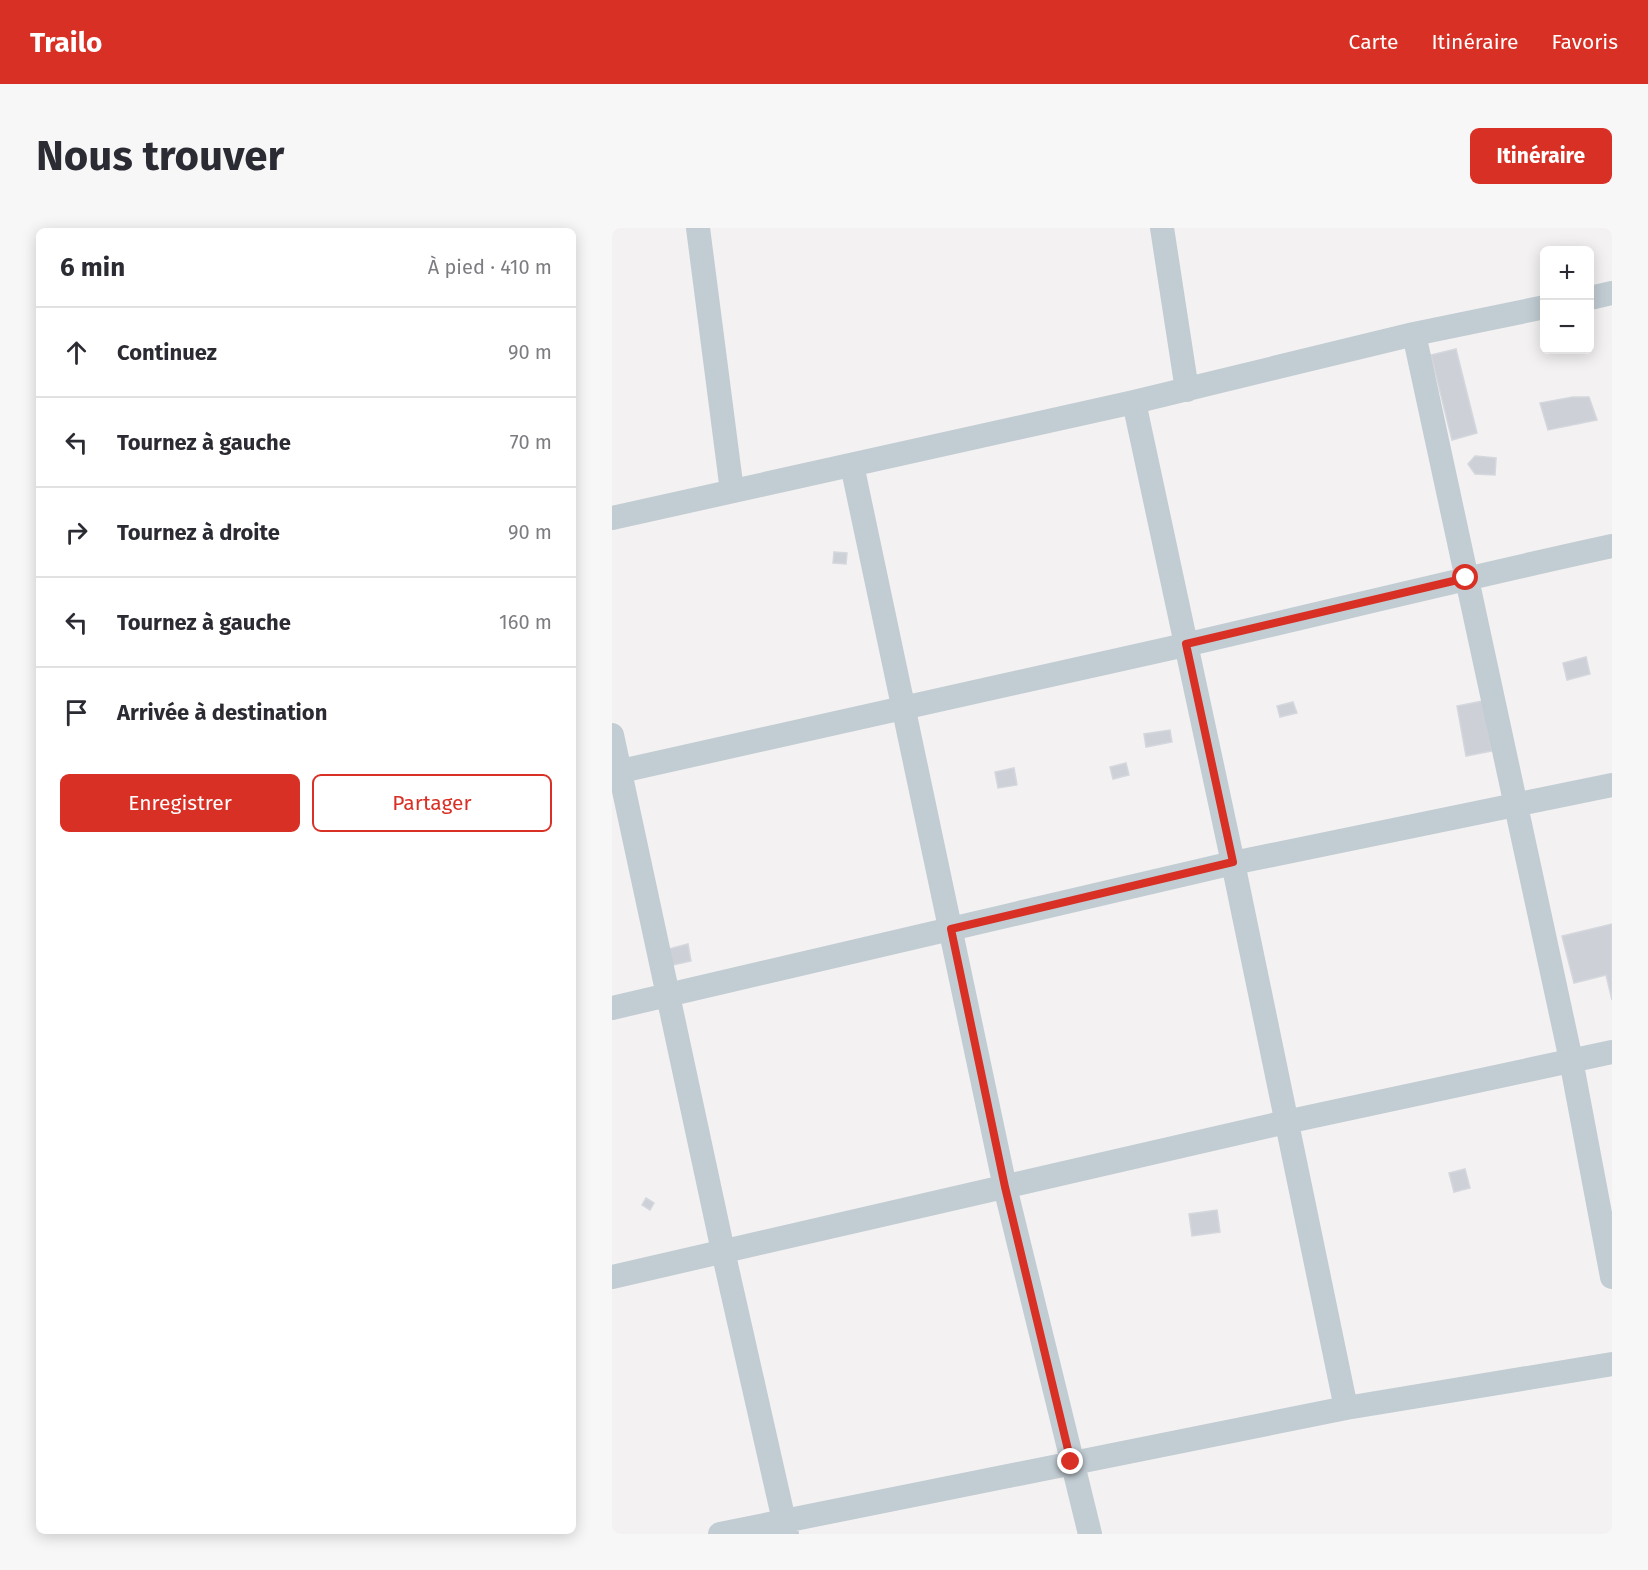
<!DOCTYPE html>
<html lang="fr">
<meta charset="utf-8">
<style>
:root{--surface:#fff;--page:#f7f7f7;--text:#2b2b33;--muted:#7c7c81;--line:#e1e1e2;--accent:#d93025}
body{margin:0;font-family:"Fira Sans",sans-serif;background:var(--page);color:var(--text)}
.controls{position:absolute;right:18px;top:18px;display:grid;overflow:hidden;border-radius:9px;box-shadow:0 3px 15px #0003}
.controls button{width:54px;height:54px;display:grid;place-items:center;padding:0;border:0;border-bottom:2px solid var(--line);background:var(--surface);color:var(--text);font:30px sans-serif}
.stop{position:absolute;width:18px;height:18px;margin:-14px;border:4px solid #d93025;border-radius:50%;background:#fff}
.stop.end{background:#d93025;border-color:#fff;box-shadow:0 2px 6px #0008}
.list{margin:0;padding:0;list-style:none}
h2{display:flex;justify-content:space-between;align-items:center;height:78px;margin:0;padding:0 24px;font-size:26px}
h2 small{font-size:20px;font-weight:400;color:var(--muted)}
.list li{display:grid;grid-template-columns:39px 1fr auto;gap:18px;align-items:center;box-sizing:border-box;height:90px;padding:0 24px;border-top:2px solid var(--line)}
.list b{display:block;font-size:22px;white-space:nowrap}
.list em{font-size:20px;font-style:normal;color:var(--muted)}
.actions{display:flex;gap:12px;padding:18px 24px}
.actions a{flex:1;padding:14px 0;border:2px solid var(--accent);border-radius:9px;text-align:center;font-size:21px;color:var(--accent)}
.actions .main{background:var(--accent);color:#fff}
.icon{flex:none;width:33px;height:33px;fill:none;stroke:currentColor;stroke-width:2;stroke-linecap:round;stroke-linejoin:round}
.map{position:relative;flex:none;width:1000px;height:1306px;overflow:hidden;border-radius:9px}
header{display:flex;align-items:center;gap:36px;box-sizing:border-box;height:84px;padding:0 30px;background:var(--accent);color:#fff}
header strong{font-size:28px}
nav{display:flex;gap:33px;margin-inline-start:auto;font-size:21px}
.intro{display:flex;align-items:center;justify-content:space-between;box-sizing:border-box;height:144px;padding:0 36px}
h1{margin:0;font-size:42px}
.button{padding:15px 27px;border-radius:9px;background:var(--accent);color:#fff;font-size:21px;font-weight:700}
main{display:flex;gap:36px;padding:0 36px}
aside{flex:1;background:var(--surface);border-radius:9px;box-shadow:0 3px 15px #0003}
.map>svg:first-child{display:block}
.building{fill:#cdd0d6;stroke:#d4d7dd;stroke-width:1.5}
.lines{fill:none;stroke-linecap:round;stroke-linejoin:round}
.minor{stroke:#c1ccd3;stroke-width:24}
.route{stroke:#d93025;stroke-width:8}
</style>
<header>
<strong>Trailo</strong>
<nav><a>Carte</a><a>Itinéraire</a><a>Favoris</a></nav>
</header>
<div class="intro"><h1>Nous trouver</h1><a class="button">Itinéraire</a></div>
<main>
<aside>
<h2>6 min<small>À pied · 410 m</small></h2>
<ul class="list">
<li><svg class="icon" aria-label="ahead" viewBox="0 0 24 24"><path d="M12 20V5M6 11l6-6 6 6"/></svg><div><b>Continuez</b></div><em>90 m</em></li>
<li><svg class="icon" aria-label="left" viewBox="0 0 24 24"><path d="M17 20v-9H6M10 6l-5 5 5 5"/></svg><div><b>Tournez à gauche</b></div><em>70 m</em></li>
<li><svg class="icon" aria-label="right" viewBox="0 0 24 24"><path d="M7 20v-9h11M14 6l5 5-5 5"/></svg><div><b>Tournez à droite</b></div><em>90 m</em></li>
<li><svg class="icon" aria-label="left" viewBox="0 0 24 24"><path d="M17 20v-9H6M10 6l-5 5 5 5"/></svg><div><b>Tournez à gauche</b></div><em>160 m</em></li>
<li><svg class="icon" aria-label="arrive" viewBox="0 0 24 24"><path d="M6 21V4h12l-3 4 3 4H6"/></svg><div><b>Arrivée à destination</b></div></li>
</ul>
<div class="actions"><a class="main">Enregistrer</a><a>Partager</a></div>
</aside>
<div class="map">
<svg width="1000" height="1306" viewBox="0 0 1000 1306">
<rect width="100%" height="100%" fill="#f3f1f1"/>
<!-- building -->
<path class="building" d="M 844,121 L 865,205 L 840,212 L 819,127 Z
M 961,169 L 977,169 L 985,192 L 936,202 L 928,175 Z
M 863,228 L 884,230 L 883,247 L 863,246 L 856,236 Z
M 222,324 L 235,325 L 234,336 L 221,335 Z
M 974,429 L 978,446 L 955,452 L 951,435 Z
M 871,473 L 880,523 L 854,528 L 845,478 Z
M 681,474 L 685,485 L 668,489 L 665,478 Z
M 558,502 L 560,514 L 534,519 L 532,506 Z
M 514,535 L 517,547 L 501,551 L 498,539 Z
M 402,540 L 405,557 L 386,560 L 383,544 Z
M 1000,696 L 1000,772 L 994,747 L 962,755 L 950,708 Z
M 76,716 L 79,733 L 56,738 L 53,722 Z
M 853,941 L 858,960 L 842,964 L 837,945 Z
M 34,970 L 42,975 L 38,982 L 30,977 Z
M 605,982 L 608,1004 L 580,1008 L 577,986 Z"/>
<g class="lines">
<!-- minor -->
<path class="minor" d="M 86,0 L 120,263
M 550,0 L 575,162
M 978,70 L 1000,65
M 802,106 L 959,832 L 1000,1049
M 522,174 L 621,635 L 734,1180
M 240,237 L 393,959 L 478,1306
M 0,290 L 522,174 L 802,106 L 933,79
M 0,507 L 111,1023 L 175,1306
M 0,545 C 191,503 382,461 573,417 C 716,384 857,349 1000,318
M 0,780 L 621,635 L 1000,557
M 0,1049 L 674,894 L 1000,824
M 108,1306 L 734,1180 L 1000,1136"/>
</g>
<g class="lines">
<!-- route -->
<path class="route" d="M 459,1234 L 393,959 L 339,701 L 621,634 L 574,416 L 854,350"/>
</g>
</svg>
<div class="controls">
<button>+</button>
<button>−</button>
</div>
<div class="stop" style="left:854px;top:350px"></div>
<div class="stop end" style="left:459px;top:1234px"></div>
</div>
</main>
